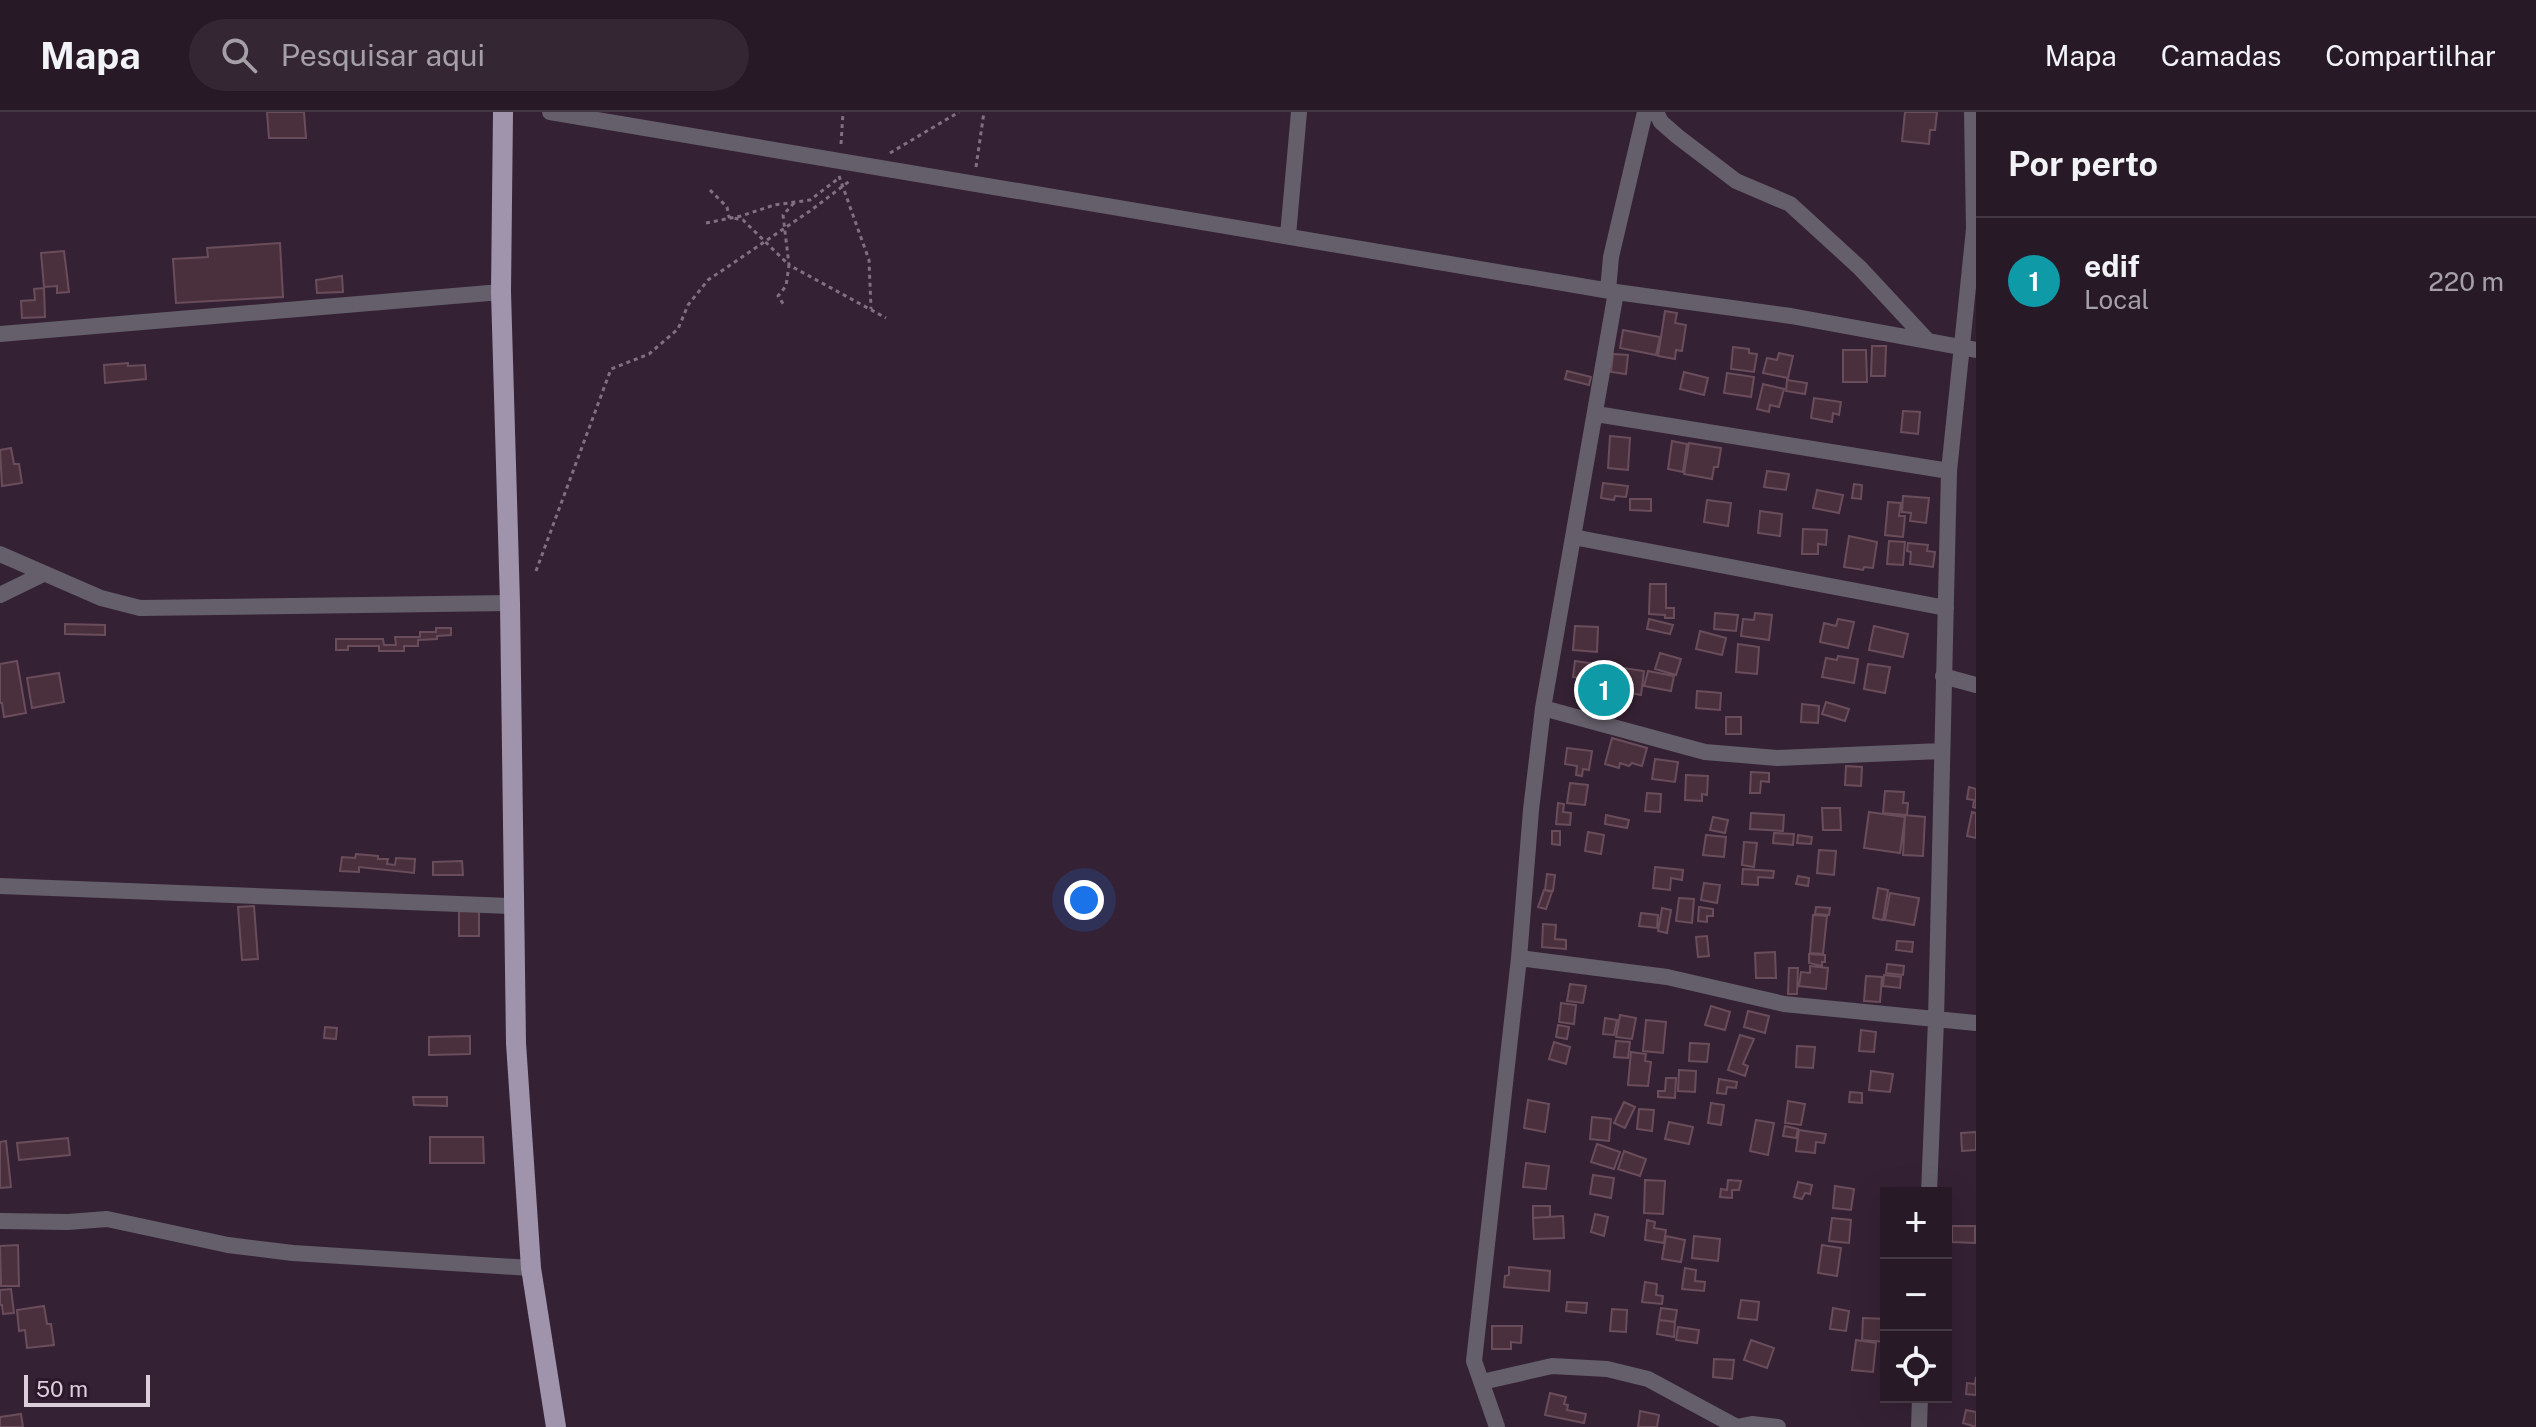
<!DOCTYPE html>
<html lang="pt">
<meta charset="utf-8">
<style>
:root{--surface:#281927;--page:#342633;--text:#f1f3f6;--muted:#a5a0a7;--line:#443844;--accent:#f1a540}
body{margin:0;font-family:"Public Sans",sans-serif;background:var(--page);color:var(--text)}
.controls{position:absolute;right:24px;bottom:24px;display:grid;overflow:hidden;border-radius:0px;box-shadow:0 8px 32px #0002}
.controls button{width:72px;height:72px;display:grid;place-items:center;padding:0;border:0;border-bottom:2px solid var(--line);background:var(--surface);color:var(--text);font:40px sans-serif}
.scale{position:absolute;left:24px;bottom:20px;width:126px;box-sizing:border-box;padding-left:8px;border:4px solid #dccedb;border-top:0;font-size:22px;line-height:28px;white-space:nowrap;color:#dccedb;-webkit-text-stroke:6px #2b182a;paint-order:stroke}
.you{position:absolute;left:1084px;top:788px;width:28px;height:28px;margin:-20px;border:6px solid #fff;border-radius:50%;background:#1a73e8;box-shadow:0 0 0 12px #1a73e833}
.badge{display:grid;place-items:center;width:52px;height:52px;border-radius:50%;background:var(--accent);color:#fff;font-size:26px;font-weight:700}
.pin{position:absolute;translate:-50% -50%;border:4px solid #fff;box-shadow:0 2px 8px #0006}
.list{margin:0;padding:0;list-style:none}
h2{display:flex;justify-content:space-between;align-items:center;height:104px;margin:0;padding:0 32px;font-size:34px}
h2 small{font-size:26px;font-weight:400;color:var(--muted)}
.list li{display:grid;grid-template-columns:52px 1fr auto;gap:24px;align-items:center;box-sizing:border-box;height:128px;padding:0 32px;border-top:2px solid var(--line)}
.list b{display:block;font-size:30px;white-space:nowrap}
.list p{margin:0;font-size:26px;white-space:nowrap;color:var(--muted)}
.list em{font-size:26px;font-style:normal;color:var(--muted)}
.icon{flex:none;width:44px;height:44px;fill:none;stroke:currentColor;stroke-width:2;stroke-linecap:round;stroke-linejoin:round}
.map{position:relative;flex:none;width:1976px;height:1315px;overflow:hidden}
header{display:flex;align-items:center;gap:48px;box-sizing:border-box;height:112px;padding:0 40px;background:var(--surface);border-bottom:2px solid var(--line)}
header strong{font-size:38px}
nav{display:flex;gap:44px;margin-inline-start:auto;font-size:28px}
.search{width:560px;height:72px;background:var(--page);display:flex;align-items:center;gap:20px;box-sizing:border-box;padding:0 28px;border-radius:44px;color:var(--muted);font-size:30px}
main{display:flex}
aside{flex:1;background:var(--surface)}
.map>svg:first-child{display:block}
.building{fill:#4a303d;stroke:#6a4d5b;stroke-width:2}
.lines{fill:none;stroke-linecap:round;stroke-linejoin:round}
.path{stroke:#817080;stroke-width:3;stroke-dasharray:4 4;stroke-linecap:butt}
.minor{stroke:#655f6b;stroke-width:16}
.major{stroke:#a094ad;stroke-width:20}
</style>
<header>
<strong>Mapa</strong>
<div class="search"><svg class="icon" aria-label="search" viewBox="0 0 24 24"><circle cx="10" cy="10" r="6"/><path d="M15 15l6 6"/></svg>Pesquisar aqui</div>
<nav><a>Mapa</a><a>Camadas</a><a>Compartilhar</a></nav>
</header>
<main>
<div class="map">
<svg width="1976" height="1315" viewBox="0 0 1976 1315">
<rect width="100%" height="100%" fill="#352134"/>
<!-- building -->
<path class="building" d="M 267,0 L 304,0 L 306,26 L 269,26 Z
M 1905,0 L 1937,0 L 1935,18 L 1930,18 L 1929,32 L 1902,29 Z
M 280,131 L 283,185 L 176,191 L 173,147 L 208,145 L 207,136 Z
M 64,139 L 69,180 L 57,181 L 57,174 L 44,175 L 41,141 Z
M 342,164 L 343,180 L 317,181 L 316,168 Z
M 44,176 L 45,205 L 22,206 L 21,189 L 35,188 L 34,177 Z
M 1665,199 L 1677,201 L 1675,211 L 1686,213 L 1682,239 L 1676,238 L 1675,247 L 1658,244 Z
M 1623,218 L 1660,225 L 1656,243 L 1620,236 Z
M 1872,234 L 1886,234 L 1885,264 L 1871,264 Z
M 1733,235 L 1749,237 L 1749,241 L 1757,242 L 1754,260 L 1731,257 Z
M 1843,238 L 1866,238 L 1867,270 L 1843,270 Z
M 1779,241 L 1793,244 L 1788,266 L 1763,261 L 1767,246 L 1777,248 Z
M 1613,242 L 1628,243 L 1626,262 L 1611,260 Z
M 128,251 L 128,254 L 145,253 L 146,267 L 105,271 L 104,253 Z
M 1567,259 L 1591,265 L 1589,273 L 1565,267 Z
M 1684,260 L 1708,266 L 1704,283 L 1680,277 Z
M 1727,261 L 1754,265 L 1751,285 L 1724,281 Z
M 1787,268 L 1807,271 L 1805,282 L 1786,279 Z
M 1763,272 L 1784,277 L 1779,295 L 1770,293 L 1769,300 L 1757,297 Z
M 1814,286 L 1841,290 L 1839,303 L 1833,301 L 1832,310 L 1811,306 Z
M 1903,299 L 1920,300 L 1918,322 L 1901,320 Z
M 1610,324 L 1630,326 L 1628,358 L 1608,356 Z
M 1672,329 L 1687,332 L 1683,360 L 1668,357 Z
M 1689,331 L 1721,336 L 1718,355 L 1714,355 L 1712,367 L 1684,362 Z
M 11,336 L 14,352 L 19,352 L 22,371 L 2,374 L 0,338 Z
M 1767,359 L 1789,362 L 1786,378 L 1764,375 Z
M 1603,371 L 1628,374 L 1626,385 L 1615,384 L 1614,388 L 1601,386 Z
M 1854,372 L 1862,373 L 1861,387 L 1852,386 Z
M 1817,378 L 1843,383 L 1839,401 L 1813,396 Z
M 1903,384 L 1929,386 L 1926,411 L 1910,409 L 1911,401 L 1902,400 Z
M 1630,387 L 1651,387 L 1651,399 L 1630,398 Z
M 1707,388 L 1731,391 L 1728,414 L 1704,410 Z
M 1888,390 L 1901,391 L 1899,404 L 1905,404 L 1903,425 L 1885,423 Z
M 1760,399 L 1782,402 L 1780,424 L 1758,421 Z
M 1803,417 L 1827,418 L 1826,433 L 1818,432 L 1818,442 L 1802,442 Z
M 1849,424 L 1877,430 L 1873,456 L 1864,455 L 1863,458 L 1844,455 Z
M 1889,429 L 1905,430 L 1903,453 L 1887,452 Z
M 1908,431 L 1928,433 L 1927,439 L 1935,440 L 1933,455 L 1910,452 L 1911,440 L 1907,439 Z
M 1650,472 L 1666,472 L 1666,496 L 1674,496 L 1674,506 L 1665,506 L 1665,503 L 1649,502 Z
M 1715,501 L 1738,503 L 1736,519 L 1714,517 Z
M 1755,501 L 1772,503 L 1769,528 L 1741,524 L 1743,507 L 1754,508 Z
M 1649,507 L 1673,513 L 1670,522 L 1647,517 Z
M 1838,507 L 1854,510 L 1848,536 L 1820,530 L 1824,511 L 1836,514 Z
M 65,512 L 105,513 L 105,523 L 65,522 Z
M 1575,514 L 1598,515 L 1597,540 L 1573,538 Z
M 1874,514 L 1908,522 L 1903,545 L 1869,538 Z
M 436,516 L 451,516 L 451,523 L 437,524 L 437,527 L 418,528 L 418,534 L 404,534 L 404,539 L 379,539 L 379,534 L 348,534 L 348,538 L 336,538 L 336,527 L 383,527 L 384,533 L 396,533 L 395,525 L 420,525 L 420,520 L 436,520 Z
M 1700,519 L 1726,526 L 1722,543 L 1696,537 Z
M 1738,532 L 1759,535 L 1757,562 L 1736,560 Z
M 1660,541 L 1681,547 L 1676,563 L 1655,557 Z
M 1838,544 L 1858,547 L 1854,571 L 1822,565 L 1826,546 L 1837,548 Z
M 17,549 L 26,601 L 4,605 L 2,591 L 0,591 L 0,552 Z
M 1575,549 L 1604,553 L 1602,561 L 1592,560 L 1591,568 L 1573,565 Z
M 1868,552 L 1890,555 L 1885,581 L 1864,577 Z
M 1623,556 L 1644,559 L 1641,583 L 1620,579 Z
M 1648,559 L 1674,564 L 1671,579 L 1644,574 Z
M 59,561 L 64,590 L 32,596 L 27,566 Z
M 1582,568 L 1596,571 L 1593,585 L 1579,582 Z
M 1599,570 L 1612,572 L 1608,595 L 1584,591 L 1585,585 L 1596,586 Z
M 1697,579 L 1721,581 L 1720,598 L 1696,596 Z
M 1826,590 L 1849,597 L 1845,609 L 1822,602 Z
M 1802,592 L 1819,594 L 1818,611 L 1801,610 Z
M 1726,605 L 1741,605 L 1741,622 L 1726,622 Z
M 1612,626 L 1647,636 L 1642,654 L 1632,651 L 1629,654 L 1620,651 L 1619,656 L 1605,652 Z
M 1567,636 L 1592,639 L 1589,658 L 1583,657 L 1582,664 L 1576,663 L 1577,654 L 1565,652 Z
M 1655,647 L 1678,650 L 1675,670 L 1652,667 Z
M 1846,654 L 1862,655 L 1861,674 L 1845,673 Z
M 1751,660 L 1769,661 L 1769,670 L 1761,669 L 1760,681 L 1750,681 Z
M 1686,663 L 1708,664 L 1707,683 L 1702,682 L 1702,689 L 1685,688 Z
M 1570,671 L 1588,673 L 1585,693 L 1567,691 Z
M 1969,675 L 1976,677 L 1976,696 L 1973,695 L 1974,688 L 1967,687 Z
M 1885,679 L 1904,680 L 1903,691 L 1908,691 L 1907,703 L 1883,701 Z
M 1647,681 L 1661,682 L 1660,700 L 1645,699 Z
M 1558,691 L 1564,692 L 1563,700 L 1571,701 L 1570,713 L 1556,712 Z
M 1822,696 L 1840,696 L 1841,718 L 1823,718 Z
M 1869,700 L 1905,705 L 1900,741 L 1864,736 Z
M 1972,700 L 1976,701 L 1976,726 L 1967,724 Z
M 1751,701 L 1784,703 L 1783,719 L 1750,717 Z
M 1606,703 L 1629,708 L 1627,716 L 1605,712 Z
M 1905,703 L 1925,705 L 1923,744 L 1903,743 Z
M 1713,705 L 1728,708 L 1725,721 L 1710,718 Z
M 1552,719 L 1560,719 L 1560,733 L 1552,732 Z
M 1588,720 L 1604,723 L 1601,742 L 1585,739 Z
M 1774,721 L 1794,722 L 1793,733 L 1773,731 Z
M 1706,723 L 1726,725 L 1724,745 L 1703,743 Z
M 1798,723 L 1812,725 L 1811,732 L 1797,731 Z
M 1744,730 L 1757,731 L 1754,755 L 1742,753 Z
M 1819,738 L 1836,739 L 1834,763 L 1817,761 Z
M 356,742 L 378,744 L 378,747 L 388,747 L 387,752 L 395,753 L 396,746 L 415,747 L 414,761 L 359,755 L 359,760 L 340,759 L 342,745 L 355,746 Z
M 462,749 L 463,763 L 433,763 L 433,750 Z
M 1655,755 L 1683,758 L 1682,768 L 1671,766 L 1670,778 L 1653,776 Z
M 1743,757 L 1774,759 L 1773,766 L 1758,765 L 1758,773 L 1742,772 Z
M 1547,762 L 1555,763 L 1553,779 L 1545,778 Z
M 1798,764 L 1809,766 L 1808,774 L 1796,772 Z
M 1704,771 L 1720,773 L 1717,791 L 1701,788 Z
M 1878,776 L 1888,778 L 1883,808 L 1873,806 Z
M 1544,778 L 1552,780 L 1546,797 L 1538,795 Z
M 1890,781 L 1919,786 L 1914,813 L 1885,808 Z
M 1679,786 L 1694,787 L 1692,811 L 1676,809 Z
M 254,794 L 258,847 L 242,848 L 238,795 Z
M 1699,795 L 1713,797 L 1713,804 L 1707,804 L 1707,810 L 1698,809 Z
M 1816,795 L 1830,796 L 1829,803 L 1815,802 Z
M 459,796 L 479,796 L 479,824 L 459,824 Z
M 1662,796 L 1671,798 L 1667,821 L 1658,819 Z
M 1641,801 L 1658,803 L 1657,816 L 1639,814 Z
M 1813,803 L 1827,804 L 1823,842 L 1810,841 Z
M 1543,812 L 1556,813 L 1555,827 L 1566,828 L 1566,837 L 1542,835 Z
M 1707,824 L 1709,844 L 1698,845 L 1696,825 Z
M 1897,829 L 1913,830 L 1912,840 L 1896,838 Z
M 1775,840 L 1776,866 L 1756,866 L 1755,841 Z
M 1809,842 L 1825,843 L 1825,850 L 1822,850 L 1822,854 L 1809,851 Z
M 1887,852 L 1904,854 L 1903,863 L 1886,861 Z
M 1810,854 L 1828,856 L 1826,877 L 1799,874 L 1801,860 L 1810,861 Z
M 1789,856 L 1798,856 L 1797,882 L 1788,882 Z
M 1884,863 L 1901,865 L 1900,876 L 1883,874 Z
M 1866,864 L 1882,865 L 1880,890 L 1864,889 Z
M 1570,872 L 1586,874 L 1583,891 L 1567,889 Z
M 1561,891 L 1576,893 L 1574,912 L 1559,910 Z
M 1711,894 L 1730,900 L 1725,918 L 1705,913 Z
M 1748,899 L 1769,904 L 1765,921 L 1744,915 Z
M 1620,903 L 1636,906 L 1632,927 L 1616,925 Z
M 1605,906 L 1617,908 L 1614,923 L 1603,922 Z
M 1646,908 L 1666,910 L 1663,941 L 1643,939 Z
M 1558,913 L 1569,915 L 1567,927 L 1556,925 Z
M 325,915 L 337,916 L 336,927 L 324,926 Z
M 1861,918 L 1876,920 L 1874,940 L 1859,939 Z
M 1740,923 L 1754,927 L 1743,952 L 1748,954 L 1745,964 L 1728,958 Z
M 470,924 L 470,942 L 429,943 L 429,925 Z
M 1616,929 L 1630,930 L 1628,946 L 1614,945 Z
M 1554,930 L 1570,935 L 1566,952 L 1549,947 Z
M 1690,931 L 1709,932 L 1707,950 L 1689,949 Z
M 1797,934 L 1815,935 L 1813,956 L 1796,955 Z
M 1631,940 L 1646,942 L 1645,949 L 1651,950 L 1648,974 L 1628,973 Z
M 1679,958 L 1696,959 L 1695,980 L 1678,979 Z
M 1871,959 L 1893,962 L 1890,980 L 1869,978 Z
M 1666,966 L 1676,966 L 1675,986 L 1658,985 L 1658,979 L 1665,979 Z
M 1719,967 L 1737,970 L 1736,976 L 1727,975 L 1726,982 L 1717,981 Z
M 1850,980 L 1862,981 L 1862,991 L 1849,990 Z
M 413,985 L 447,985 L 447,994 L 414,993 Z
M 1528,988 L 1549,992 L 1545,1020 L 1524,1016 Z
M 1788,989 L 1805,992 L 1801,1013 L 1785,1011 Z
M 1624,990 L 1635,995 L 1625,1016 L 1614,1011 Z
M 1711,991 L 1724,993 L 1721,1013 L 1708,1011 Z
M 1639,997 L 1654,998 L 1652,1019 L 1637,1017 Z
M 1592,1005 L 1611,1007 L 1609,1029 L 1590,1027 Z
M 1756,1008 L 1774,1011 L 1768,1043 L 1750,1039 Z
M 1669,1010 L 1693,1015 L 1689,1032 L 1665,1027 Z
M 1785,1014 L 1798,1017 L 1796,1026 L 1783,1024 Z
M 1799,1018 L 1826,1022 L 1824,1031 L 1816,1030 L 1815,1041 L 1796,1039 Z
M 1976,1020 L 1976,1038 L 1962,1039 L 1961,1021 Z
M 430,1025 L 483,1025 L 484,1051 L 430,1051 Z
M 68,1026 L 70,1043 L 19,1048 L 17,1031 Z
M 6,1029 L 11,1075 L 0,1076 L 0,1030 Z
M 1597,1032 L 1620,1040 L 1614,1057 L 1591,1050 Z
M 1624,1039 L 1646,1047 L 1640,1064 L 1618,1057 Z
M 1526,1051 L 1549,1054 L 1546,1077 L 1523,1075 Z
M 1593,1063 L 1614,1066 L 1611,1086 L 1590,1082 Z
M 1645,1068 L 1665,1069 L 1663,1102 L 1644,1101 Z
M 1728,1068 L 1741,1069 L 1739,1078 L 1732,1078 L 1732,1086 L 1720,1085 L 1721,1077 L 1727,1078 Z
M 1798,1070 L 1812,1073 L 1810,1082 L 1805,1081 L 1802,1087 L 1794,1085 Z
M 1835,1074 L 1854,1077 L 1851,1098 L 1833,1096 Z
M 1533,1094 L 1550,1094 L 1550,1105 L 1533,1106 Z
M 1595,1102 L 1608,1105 L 1604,1124 L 1591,1120 Z
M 1563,1104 L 1564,1126 L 1534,1127 L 1533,1106 Z
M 1832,1106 L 1851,1108 L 1849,1131 L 1829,1129 Z
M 1647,1108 L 1655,1110 L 1654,1116 L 1666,1118 L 1664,1131 L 1645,1128 Z
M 1952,1114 L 1975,1114 L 1975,1131 L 1952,1130 Z
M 1666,1124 L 1685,1128 L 1681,1150 L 1662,1147 Z
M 1694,1124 L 1720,1127 L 1718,1149 L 1692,1146 Z
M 18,1133 L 19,1174 L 1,1174 L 0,1134 Z
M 1822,1133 L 1841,1136 L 1837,1164 L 1818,1161 Z
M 1509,1155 L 1550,1159 L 1549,1179 L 1504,1175 L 1505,1164 L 1509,1163 Z
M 1685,1156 L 1696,1158 L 1695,1169 L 1705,1170 L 1704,1179 L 1682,1177 Z
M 1645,1170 L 1657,1172 L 1656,1183 L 1663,1184 L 1662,1192 L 1642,1190 Z
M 11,1177 L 14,1201 L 3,1202 L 2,1193 L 0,1193 L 0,1178 Z
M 1741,1188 L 1759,1190 L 1757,1208 L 1738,1206 Z
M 1567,1190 L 1587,1191 L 1586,1201 L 1566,1199 Z
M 44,1194 L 47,1212 L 51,1212 L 54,1233 L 27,1236 L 25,1218 L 19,1219 L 17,1198 Z
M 1661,1196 L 1677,1198 L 1675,1210 L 1659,1208 Z
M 1833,1196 L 1849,1199 L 1846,1219 L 1830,1217 Z
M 1612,1197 L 1627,1198 L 1626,1220 L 1610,1219 Z
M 1863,1206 L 1886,1207 L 1886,1230 L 1862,1228 Z
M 1659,1208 L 1675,1210 L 1674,1225 L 1657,1222 Z
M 1492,1214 L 1522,1214 L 1521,1231 L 1511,1230 L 1511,1237 L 1492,1237 Z
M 1678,1215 L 1699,1218 L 1697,1231 L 1676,1228 Z
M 1751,1228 L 1774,1236 L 1767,1256 L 1744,1248 Z
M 1856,1228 L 1876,1231 L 1873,1260 L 1852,1258 Z
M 1714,1247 L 1734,1248 L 1732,1267 L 1713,1265 Z
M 1976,1265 L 1976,1283 L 1966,1282 L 1967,1271 L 1975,1272 Z
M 1550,1281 L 1566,1285 L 1564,1292 L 1568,1293 L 1567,1298 L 1586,1302 L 1584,1311 L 1545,1303 Z
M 1966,1298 L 1976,1300 L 1976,1315 L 1963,1311 Z
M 1640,1299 L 1659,1303 L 1657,1315 L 1638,1315 Z
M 21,1302 L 23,1315 L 0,1315 L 0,1305 Z"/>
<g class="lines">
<!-- path -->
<path class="path" d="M 841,32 L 843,0
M 890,41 L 959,0
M 976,55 L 984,0
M 839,64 L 869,148 L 871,197
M 710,78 L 727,95 L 729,105 L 743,108 L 789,153 L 786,174 L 778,184 L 784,193
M 794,91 L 783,103 L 789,153 L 886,206
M 706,111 L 741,104 L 774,93 L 810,88 L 839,66
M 536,459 L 611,257 L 649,242 L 678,217 L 688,193 L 708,168 L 810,99 L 851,68"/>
<!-- minor -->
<path class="minor" d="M 550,0 L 1616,180 L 1791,204 L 1976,238
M 1656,0 L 1661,10 L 1677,24 L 1736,69 L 1790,92 L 1860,156 L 1927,228
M 1288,123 L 1299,0
M 1608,178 L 1611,145 L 1645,0
M 0,222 L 501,180
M 1596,302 L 1949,359
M 1573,425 L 1946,496
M 0,442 L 101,486 L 140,496 L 510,491
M 0,483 L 43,462
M 1943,564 L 1976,573
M 1543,596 L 1705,640 L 1777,646 L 1941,639
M 0,774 L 513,794
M 1519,846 L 1667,865 L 1784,892 L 1976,911
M 1929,1081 L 1936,908 L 1949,359 L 1974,117 L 1972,0
M 0,1109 L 68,1110 L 107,1107 L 228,1133 L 293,1141 L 531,1156
M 1482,1270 L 1552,1254 L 1607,1257 L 1648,1267 L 1737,1315
M 1497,1315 L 1474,1249 L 1519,846 L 1531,698 L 1543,596 L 1616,180
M 1737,1315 L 1752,1312 L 1778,1315
M 1919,1315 L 1920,1285"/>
<!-- major -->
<path class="major" d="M 503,0 L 501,180 L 510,491 L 516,931 L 531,1156 L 556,1315"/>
</g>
</svg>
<div class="controls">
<button>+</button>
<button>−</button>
<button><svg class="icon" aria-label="locate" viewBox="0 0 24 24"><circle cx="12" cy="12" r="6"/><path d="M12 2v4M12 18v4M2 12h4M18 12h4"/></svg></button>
</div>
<div class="scale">50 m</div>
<div class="you"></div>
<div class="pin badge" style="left:1604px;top:578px;background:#0f9aa8">1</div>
</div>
<aside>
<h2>Por perto<small></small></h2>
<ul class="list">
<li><span class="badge" style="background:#0f9aa8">1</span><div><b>edif</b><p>Local</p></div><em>220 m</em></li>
</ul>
</aside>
</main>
